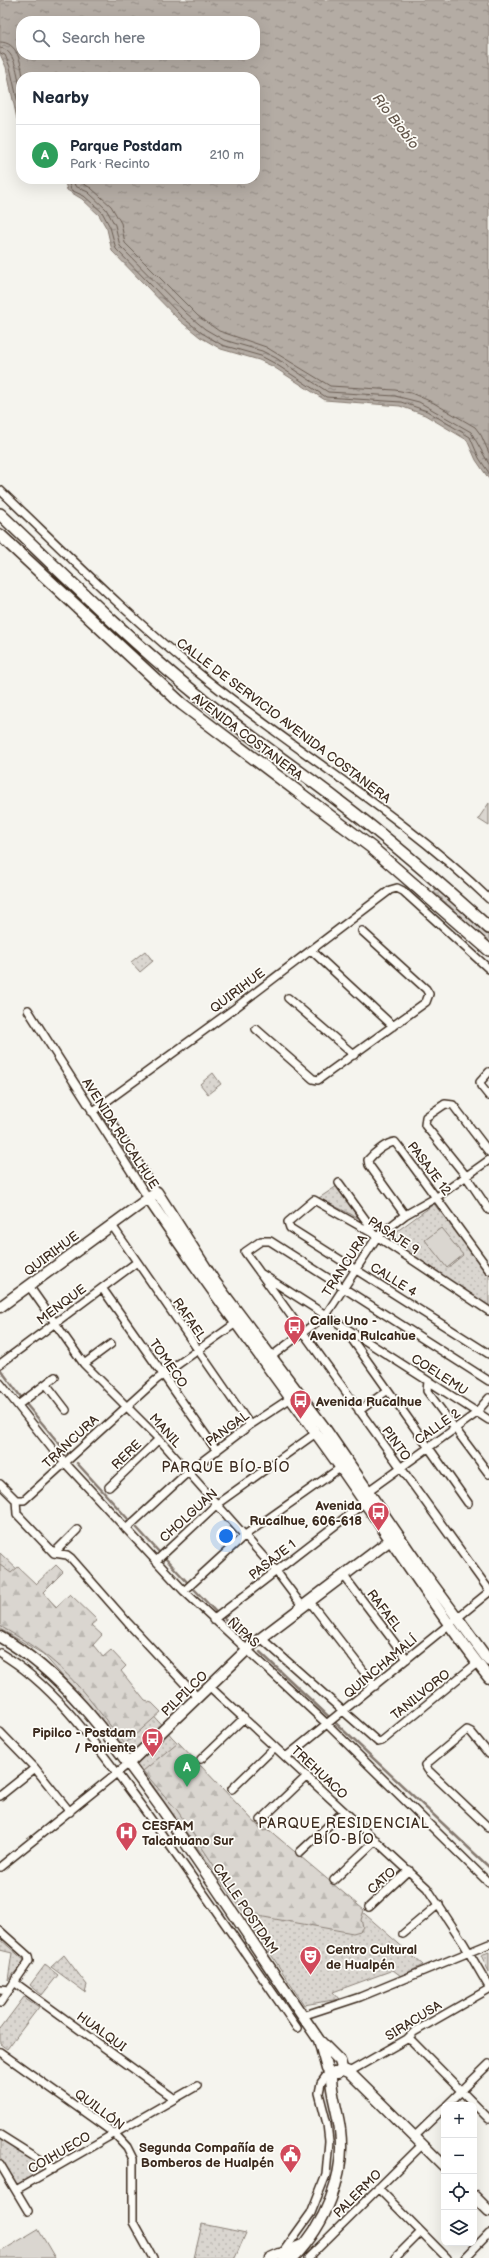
<!DOCTYPE html>
<meta charset="utf-8">
<style>
:root{--surface:#fff;--page:#f6f6f7;--text:#1f2937;--muted:#747a83;--line:#e0e1e3;--accent:#d1495b}
body{margin:0;font-family:"Balsamiq Sans",sans-serif;background:var(--page);color:var(--text)}
.controls{position:absolute;right:12px;bottom:12px;display:grid;overflow:hidden;border-radius:8px;box-shadow:0 4px 16px #0002}
.controls button{width:36px;height:36px;display:grid;place-items:center;padding:0;border:0;border-bottom:1px solid var(--line);background:var(--surface);color:var(--text);font:20px sans-serif}
.you{position:absolute;left:226px;top:1536px;width:14px;height:14px;margin:-10px;border:3px solid #fff;border-radius:50%;background:#1a73e8;box-shadow:0 0 0 6px #1a73e833}
.badge{display:grid;place-items:center;width:26px;height:26px;border-radius:50%;background:var(--accent);color:#fff;font-size:13px;font-weight:700}
.pin{position:absolute;translate:-50% -33px;filter:drop-shadow(0 1px 2px #0008)}
.pin::after{content:'';position:absolute;top:21px;width:14px;height:12px;background:inherit;clip-path:polygon(0 0,100% 0,50% 100%)}
.list{margin:0;padding:0;list-style:none}
h2{display:flex;justify-content:space-between;align-items:center;height:52px;margin:0;padding:0 16px;font-size:17px}
h2 small{font-size:13px;font-weight:400;color:var(--muted)}
.list li{display:grid;grid-template-columns:26px 1fr auto;gap:12px;align-items:center;box-sizing:border-box;height:60px;padding:0 16px;border-top:1px solid var(--line)}
.list b{display:block;font-size:15px;white-space:nowrap}
.list p{margin:0;font-size:13px;white-space:nowrap;color:var(--muted)}
.list em{font-size:13px;font-style:normal;color:var(--muted)}
.icon{flex:none;width:22px;height:22px;fill:none;stroke:currentColor;stroke-width:2;stroke-linecap:round;stroke-linejoin:round}
.map{position:relative;flex:none;width:489px;height:2258px;overflow:hidden}
.search{position:absolute;background:var(--surface);box-shadow:0 4px 16px #0002;left:16px;top:16px;width:244px;height:44px;display:flex;align-items:center;gap:10px;box-sizing:border-box;padding:0 14px;border-radius:16px;color:var(--muted);font-size:15px}
.panel{position:absolute;background:var(--surface);box-shadow:0 4px 16px #0002;left:16px;top:72px;width:244px;height:112px;border-radius:16px}
.map>svg:first-child{display:block}
.green{fill:url(#green-dots);stroke:#8a8077}
.forest{fill:url(#forest-firs);stroke:#8a8077}
.pitch{fill:#dad6d0;stroke:#8a8077}
.water{fill:url(#water-ripples);stroke:#84786e;fill-rule:evenodd}
.lines{fill:none;stroke-linecap:round;stroke-linejoin:round}
.shore{stroke:#6b5e54;stroke-width:1}
.stream{stroke:#84786e;stroke-width:2.5}
.street-casing{stroke:#3b2a1e;stroke-width:10}
.secondary-casing{stroke:#3b2a1e;stroke-width:13}
.primary-casing{stroke:#3b2a1e;stroke-width:14}
.street{stroke:#fdfcf7;stroke-width:7}
.secondary{stroke:#fdfcf7;stroke-width:10}
.primary{stroke:#fdfcf7;stroke-width:11}
.labels{text-anchor:middle;stroke-width:3.5;stroke-linejoin:round;paint-order:stroke}
.street-label{font-size:13px;fill:#3b2a1e;stroke:#fdfcf7}
.poi-label{font-size:13px;font-weight:bold;fill:#3b2a1e;stroke:#fdfcf7;text-anchor:start}
.water-label{font-size:14px;font-style:italic;fill:#65584d;stroke:#fdfcf7}
.neighbourhood-label{font-size:14px;letter-spacing:1px;fill:#3b2a1e;stroke:#fdfcf7}
</style>
<div class="map">
<svg width="489" height="2258" viewBox="0 0 489 2258">
<defs>
<pattern id="green-dots" width="8" height="8" patternUnits="userSpaceOnUse"><rect width="8" height="8" fill="#dad6d0"/><path d="M2 2h.1M6 6h.1" fill="none" stroke="#bcb8b2" stroke-width="1.8" stroke-linecap="round"/></pattern>
<pattern id="forest-firs" width="22" height="20" patternUnits="userSpaceOnUse"><rect width="22" height="20" fill="#dad6d0"/><path d="M5 1l3.5 6h-7zM16 11l3.5 6h-7z" fill="#bcb8b2"/></pattern>
<pattern id="water-ripples" width="26" height="14" patternUnits="userSpaceOnUse"><rect width="26" height="14" fill="#b4aca4"/><path d="M2 4q2-2 4 0t4 0M15 11q2-2 4 0t4 0" fill="none" stroke="#948c85"/></pattern>
</defs>
<rect width="100%" height="100%" fill="#f5f4ee"/>
<filter id="ink" filterUnits="userSpaceOnUse"><feTurbulence type="fractalNoise" baseFrequency=".025" numOctaves="2"/><feDisplacementMap in="SourceGraphic" scale="8" xChannelSelector="R" yChannelSelector="G"/><feConvolveMatrix kernelMatrix="1 2 1 2 8 2 1 2 1" color-interpolation-filters="sRGB"/></filter>
<g filter="url(#ink)">
<!-- green -->
<path class="green" d="M 437,888 L 489,934 L 489,942 L 434,892 Z
M 145,951 L 153,961 L 140,972 L 131,962 Z
M 213,1073 L 221,1084 L 208,1094 L 200,1084 Z
M 337,1186 L 358,1218 L 319,1198 Z
M 434,1204 L 489,1273 L 489,1308 L 385,1240 Z
M 0,1553 L 64,1614 L 172,1737 L 254,1822 L 269,1830 L 423,1965 L 401,1976 L 393,1970 L 333,1992 L 339,1999 L 304,2005 L 244,1913 L 128,1751 L 43,1654 L 0,1629 Z
M 0,1939 L 25,1961 L 8,1980 L 12,1953 L 0,1950 Z
M 489,1952 L 489,1972 L 481,1955 Z
M 64,1955 L 87,1985 L 85,1992 L 51,1967 Z
M 45,1965 L 58,1975 L 42,1995 L 30,1985 Z
M 24,1997 L 39,2007 L 7,2049 L 0,2044 L 0,2029 Z
M 0,2137 L 48,2169 L 17,2186 L 0,2157 Z
M 202,2224 L 246,2233 L 235,2258 L 194,2258 Z"/>
<!-- forest -->
<path class="forest" d="M 0,1565 L 11,1573 L 18,1567 L 36,1584 L 56,1565 L 63,1572 L 43,1592 L 56,1607 L 70,1594 L 97,1620 L 91,1625 L 102,1635 L 93,1645 L 103,1657 L 111,1650 L 126,1666 L 121,1671 L 145,1701 L 152,1703 L 161,1712 L 125,1744 C 101,1715 79,1682 49,1658 C 34,1646 17,1636 0,1626 Z
M 178,1742 L 263,1831 L 269,1830 L 364,1910 L 361,1920 L 363,1927 L 360,1931 L 353,1933 L 258,1916 L 239,1903 L 177,1810 L 143,1771 Z"/>
<!-- pitch -->
<path class="pitch" d="M 489,803 L 489,826 L 478,819 Z
M 441,1228 L 463,1255 L 447,1268 L 425,1240 Z
M 38,2229 L 55,2258 L 0,2258 L 0,2252 Z"/>
<!-- water -->
<path class="water" d="M 0,0 L 489,0 L 489,479 L 476,460 L 467,440 L 425,415 L 400,406 L 325,400 L 272,366 L 259,360 L 221,349 L 200,337 L 179,320 L 112,251 L 107,229 L 99,215 L 82,199 L 67,190 L 64,179 L 255,179 L 255,77 L 21,77 L 21,125 L 17,119 L 6,67 L 0,54 ZM 21,21 L 255,21 L 255,55 L 21,55 Z"/>
<g class="lines">
<!-- shore -->
<path class="shore" d="M 0,42 C 18,42 21,63 23,77
M 0,48 C 17,49 18,81 21,94
M 0,53 L 5,55 L 10,67 L 21,117
M 68,179 L 71,190 L 84,196 L 102,212 L 110,227 L 116,249 L 182,317 L 202,333 L 222,345 L 261,356 L 274,363 L 326,397 L 401,402 L 427,411 L 470,437 L 479,458 L 489,473
M 73,179 L 75,186 L 88,192 L 106,209 L 115,225 L 120,246 L 186,313 L 205,329 L 224,340 L 262,351 L 276,358 L 328,392 L 395,396 L 419,402 L 471,432 L 489,464
M 79,179 L 80,182 L 91,188 L 111,206 L 121,223 L 125,243 L 198,316 L 219,331 L 266,347 L 330,386 L 395,390 L 411,393 L 432,402 L 475,427 L 481,435 L 489,453"/>
<!-- stream -->
<path class="stream" d="M 0,1369 L 21,1397
M 26,1404 L 67,1453
M 77,1463 L 128,1519
M 137,1528 L 159,1552
M 165,1558 L 188,1583
M 194,1589 L 216,1612
M 224,1618 L 248,1640
M 260,1652 L 489,1867"/>
<defs>
<path id="street" d="M 0,490 C 66,553 130,618 201,675 C 295,751 401,814 489,899
M 311,950 L 393,1026
M 288,998 L 354,1055
M 28,1010 L 148,1198
M 256,1029 L 313,1079 L 318,1080 L 426,1002 L 429,994 L 426,989 L 362,931
M 489,1072 L 480,1082 L 481,1086 L 489,1096
M 101,1105 L 157,1192
M 92,1112 L 235,1008 L 390,890 L 397,888 L 403,891 L 489,969
M 489,1152 L 453,1105 L 445,1104 L 426,1117 L 425,1125 L 466,1176 L 489,1210
M 339,1183 L 370,1226 L 372,1233
M 405,1215 L 369,1165 L 368,1160 C 374,1153 386,1143 395,1142 L 402,1151 L 489,1270
M 111,1224 L 250,1425
M 260,1273 L 489,1420
M 29,1286 L 84,1364 L 159,1439 L 276,1571 L 303,1607
M 102,1288 L 217,1451
M 489,1311 L 372,1233 L 314,1200 L 288,1222 L 290,1228 L 489,1354
M 344,1328 L 468,1503
M 272,1356 L 326,1315 L 377,1237 L 405,1215 L 437,1197 L 489,1160
M 0,1364 L 137,1262
M 84,1364 L 111,1344
M 428,1381 L 427,1391 L 489,1474
M 489,1381 L 270,1241 L 261,1241 L 245,1252 L 489,1590
M 0,1383 L 54,1451 L 184,1591 L 328,1725 L 489,1883
M 46,1384 L 66,1410
M 18,1405 L 55,1377
M 359,1411 L 388,1390
M 0,1484 L 16,1500
M 109,1487 L 159,1439
M 16,1500 L 24,1500 L 156,1380 L 236,1323
M 16,1500 L 17,1514 L 54,1553 L 67,1555 L 71,1558 L 128,1623 L 198,1698
M 126,1529 L 188,1472 L 250,1425 L 291,1398
M 54,1553 L 77,1530
M 156,1561 L 217,1504 L 316,1433
M 344,1576 L 407,1659
M 184,1591 L 245,1535 L 340,1468
M 310,1602 L 375,1686
M 213,1620 L 364,1503 L 368,1491 L 474,1415 L 489,1398
M 261,1638 L 378,1742 L 382,1741 L 477,1663
M 0,1653 C 57,1687 98,1748 137,1800 C 192,1875 244,1951 297,2028
M 210,1687 L 427,1888 L 464,1944 L 489,1987
M 0,1732 L 35,1768 L 70,1812
M 489,1754 L 471,1732 L 467,1730 L 425,1765 L 428,1770 L 489,1828
M 286,1757 L 489,1592
M 201,1759 L 244,1718
M 232,1789 L 275,1747
M 0,1796 L 35,1768
M 261,1820 L 307,1776
M 300,1852 L 344,1811
M 0,1867 L 128,1764
M 334,1880 L 376,1840
M 369,1907 L 409,1870
M 0,1931 L 28,1956 L 29,1961 L 0,2003
M 403,1934 L 439,1904
M 14,1982 L 175,2099
M 0,1989 L 9,1990
M 302,2016 L 360,1997 L 489,1944
M 407,2039 L 412,2041 L 489,2119
M 0,2052 L 115,2134 L 127,2147 L 133,2159 L 133,2222 L 153,2258
M 349,2072 L 407,2039 L 414,2032 L 489,1989
M 447,2105 L 489,2064
M 0,2135 L 54,2169
M 414,2137 L 444,2108
M 0,2164 L 28,2211
M 378,2188 L 447,2258
M 16,2190 L 197,2086
M 283,2252 L 311,2213 L 326,2175 L 329,2141 L 327,2124 L 319,2093 L 321,2083 L 329,2072
M 308,2258 L 422,2145
M 395,2258 L 421,2232
M 465,2258 L 489,2233"/>
<path id="secondary" d="M 148,1198 C 208,1287 273,1373 336,1461 C 387,1533 434,1608 489,1678
M 0,1307 L 157,1192 L 215,1282 L 324,1427 L 420,1567 L 489,1661
M 0,1637 C 65,1673 116,1746 159,1805 C 214,1882 265,1962 319,2040 L 340,2061 L 342,2068 L 338,2073 L 331,2073 L 327,2069 L 319,2040
M 128,1764 L 252,1645 L 389,1541
M 341,2069 L 349,2072 L 444,2166
M 474,2196 L 489,2211
M 281,2254 L 302,2245
M 270,2258 L 279,2254 L 287,2258
M 293,2258 C 325,2225 346,2176 340,2130 C 338,2111 330,2092 331,2073"/>
<path id="primary" d="M 0,514 C 64,575 126,637 195,693 C 240,730 289,763 336,799 C 390,840 440,883 489,928
M 0,535 L 182,704 L 371,847 L 489,950"/>
</defs>
<!-- street casing -->
<use href="#street" class="street-casing"/>
<!-- secondary casing -->
<use href="#secondary" class="secondary-casing"/>
<!-- primary casing -->
<use href="#primary" class="primary-casing"/>
<!-- street -->
<use href="#street" class="street"/>
<!-- secondary -->
<use href="#secondary" class="secondary"/>
<!-- primary -->
<use href="#primary" class="primary"/>
</g>
</g>
<!-- icons -->
<defs>
<symbol id="bus-pin" viewBox="-11 -11 22 30"><path d="M0 17L-7.5 6A9.5 9.5 0 1 1 7.5 6Z" fill="#d1495b" stroke="#fdfcf7"/><path d="M-5-6H5V4H4V6H2V4H-2V6H-4V4H-5ZM-3.5-4V0h7V-4ZM-3.5 1.2v1.5H-2V1.2ZM2 1.2v1.5H3.5V1.2Z" fill="#fff"/></symbol>
<symbol id="hospital-pin" viewBox="-11 -11 22 30"><path d="M0 17L-7.5 6A9.5 9.5 0 1 1 7.5 6Z" fill="#d1495b" stroke="#fdfcf7"/><path d="M-5-5h3v3.5h4V-5h3V5h-3V1.5h-4V5h-3Z" fill="#fff"/></symbol>
<symbol id="theatre-pin" viewBox="-11 -11 22 30"><path d="M0 17L-7.5 6A9.5 9.5 0 1 1 7.5 6Z" fill="#d1495b" stroke="#fdfcf7"/><path d="M-5-5.5Q0-4 5-5.5V0Q5 5 0 6Q-5 5-5 0ZM-3.3-2.5H-1v1.5H-3.3ZM1-2.5H3.3v1.5H1ZM-2.8 1Q0 5.5 2.8 1Z" fill="#fff"/></symbol>
<symbol id="civic-pin" viewBox="-11 -11 22 30"><path d="M0 17L-7.5 6A9.5 9.5 0 1 1 7.5 6Z" fill="#d1495b" stroke="#fdfcf7"/><path d="M-.6-6.5H3V-4.5H.6V-3L4-1V1h2V6H-6V1h2V-1L-.6-3ZM-1.2 2.5V6h2.4V2.5Z" fill="#fff"/></symbol>
</defs>
<g fill-rule="evenodd">
<use href="#bus-pin" x="282" y="1314" width="25" height="34"/>
<use href="#bus-pin" x="288" y="1388" width="25" height="34"/>
<use href="#bus-pin" x="366" y="1500" width="25" height="34"/>
<use href="#bus-pin" x="140" y="1726" width="25" height="34"/>
<use href="#hospital-pin" x="114" y="1820" width="25" height="34"/>
<use href="#theatre-pin" x="298" y="1944" width="25" height="34"/>
<use href="#civic-pin" x="278" y="2142" width="25" height="34"/>
</g>
<g class="labels">
<!-- street labels -->
<g class="street-label">
<text transform="translate(284 720) rotate(37)" y="5">CALLE DE SERVICIO AVENIDA COSTANERA</text>
<text transform="translate(248 736) rotate(37)" y="5">AVENIDA COSTANERA</text>
<text transform="translate(237 990) rotate(-37)" y="5">QUIRIHUE</text>
<text transform="translate(121 1133) rotate(57)" y="5">AVENIDA RUCALHUE</text>
<text transform="translate(430 1168) rotate(53)" y="5">PASAJE 12</text>
<text transform="translate(394 1235) rotate(33)" y="5">PASAJE 9</text>
<text transform="translate(51 1253) rotate(-37)" y="5">QUIRIHUE</text>
<text transform="translate(344 1265) rotate(-57)" y="5">TRANCURA</text>
<text transform="translate(394 1279) rotate(32)" y="5">CALLE 4</text>
<text transform="translate(61 1304) rotate(-37)" y="5">MENQUE</text>
<text transform="translate(190 1319) rotate(56)" y="5">RAFAEL</text>
<text transform="translate(169 1363) rotate(55)" y="5">TOMECO</text>
<text transform="translate(440 1374) rotate(33)" y="5">COELEMU</text>
<text transform="translate(437 1426) rotate(-35)" y="5">CALLE 2</text>
<text transform="translate(227 1428) rotate(-36)" y="5">PANGAL</text>
<text transform="translate(166 1430) rotate(48)" y="5">MANIL</text>
<text transform="translate(70 1441) rotate(-43)" y="5">TRANCURA</text>
<text transform="translate(397 1443) rotate(54)" y="5">PINTO</text>
<text transform="translate(126 1454) rotate(-44)" y="5">RERE</text>
<text transform="translate(188 1515) rotate(-42)" y="5">CHOLGUAN</text>
<text transform="translate(272 1559) rotate(-38)" y="5">PASAJE 1</text>
<text transform="translate(385 1610) rotate(53)" y="5">RAFAEL</text>
<text transform="translate(244 1632) rotate(42)" y="5">ÑIPAS</text>
<text transform="translate(380 1666) rotate(-40)" y="5">QUINCHAMALÍ</text>
<text transform="translate(184 1693) rotate(-44)" y="5">PILPILCO</text>
<text transform="translate(420 1694) rotate(-39)" y="5">TANILVORO</text>
<text transform="translate(320 1772) rotate(43)" y="5">TREHUACO</text>
<text transform="translate(381 1880) rotate(-42)" y="5">CATO</text>
<text transform="translate(246 1908) rotate(56)" y="5">CALLE POSTDAM</text>
<text transform="translate(413 2020) rotate(-32)" y="5">SIRACUSA</text>
<text transform="translate(102 2031) rotate(36)" y="5">HUALQUI</text>
<text transform="translate(100 2109) rotate(37)" y="5">QUILLÓN</text>
<text transform="translate(59 2152) rotate(-30)" y="5">COIHUECO</text>
<text transform="translate(357 2193) rotate(-45)" y="5">PALERMO</text>
</g>
<!-- poi labels -->
<g class="poi-label">
<text x="310" y="1325">Calle Uno -<tspan x="310" dy="15">Avenida Rulcahue</tspan></text>
<text x="316" y="1406">Avenida Rucalhue</text>
<text x="362" y="1510" text-anchor="end">Avenida<tspan x="362" dy="15">Rucalhue, 606-618</tspan></text>
<text x="136" y="1737" text-anchor="end">Pipilco - Postdam<tspan x="136" dy="15">/ Poniente</tspan></text>
<text x="142" y="1830">CESFAM<tspan x="142" dy="15">Talcahuano Sur</tspan></text>
<text x="326" y="1954">Centro Cultural<tspan x="326" dy="15">de Hualpén</tspan></text>
<text x="274" y="2152" text-anchor="end">Segunda Compañía de<tspan x="274" dy="15">Bomberos de Hualpén</tspan></text>
</g>
<!-- water labels -->
<g class="water-label">
<text transform="translate(396 121) rotate(52)" y="5">Río Biobío</text>
</g>
<!-- neighbourhood labels -->
<g class="neighbourhood-label">
<text x="226" y="1472">PARQUE BÍO-BÍO</text>
<text x="344" y="1828">PARQUE RESIDENCIAL<tspan x="344" dy="16">BÍO-BÍO</tspan></text>
</g>
</g>
</svg>
<div class="controls">
<button>+</button>
<button>−</button>
<button><svg class="icon" aria-label="locate" viewBox="0 0 24 24"><circle cx="12" cy="12" r="6"/><path d="M12 2v4M12 18v4M2 12h4M18 12h4"/></svg></button>
<button><svg class="icon" aria-label="layers" viewBox="0 0 24 24"><path d="M12 4l9 5-9 5-9-5zM3 14l9 5 9-5"/></svg></button>
</div>
<div class="you"></div>
<div class="pin badge" style="left:187px;top:1787px;background:#2e9e5b">A</div>
<div class="search"><svg class="icon" aria-label="search" viewBox="0 0 24 24"><circle cx="10" cy="10" r="6"/><path d="M15 15l6 6"/></svg>Search here</div>
<section class="panel">
<h2>Nearby<small></small></h2>
<ul class="list">
<li><span class="badge" style="background:#2e9e5b">A</span><div><b>Parque Postdam</b><p>Park · Recinto</p></div><em>210 m</em></li>
</ul>
</section>
</div>
